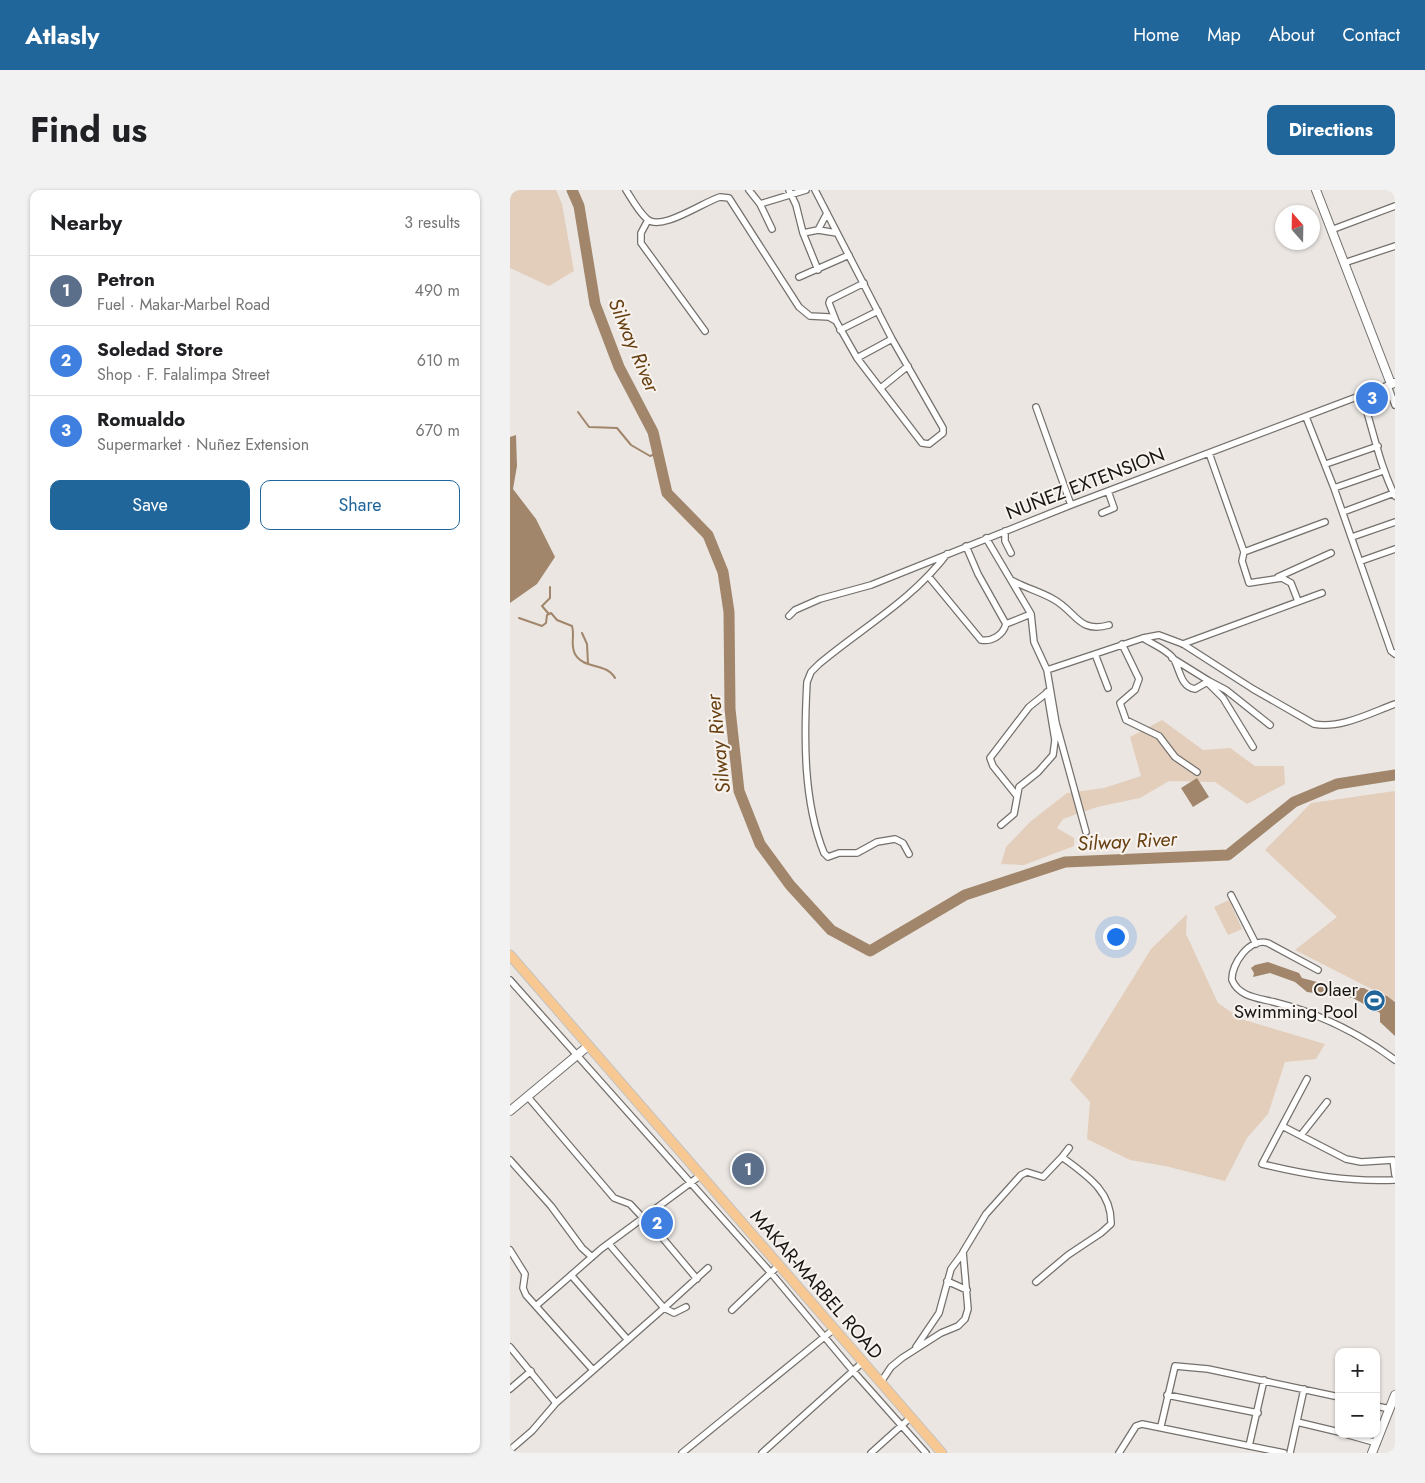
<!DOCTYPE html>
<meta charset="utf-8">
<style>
:root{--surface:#fff;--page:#f2f2f2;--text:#202124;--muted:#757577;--line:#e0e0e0;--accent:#21669b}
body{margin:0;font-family:Jost,sans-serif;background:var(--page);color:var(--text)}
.controls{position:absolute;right:15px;bottom:15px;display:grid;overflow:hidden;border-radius:10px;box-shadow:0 1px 4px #0004}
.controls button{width:45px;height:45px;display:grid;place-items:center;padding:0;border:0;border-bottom:1px solid var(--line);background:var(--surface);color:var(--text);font:25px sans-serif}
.compass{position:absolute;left:765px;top:15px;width:45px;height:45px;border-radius:50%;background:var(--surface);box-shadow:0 1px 4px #0004;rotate:340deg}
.you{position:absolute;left:605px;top:746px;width:18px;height:18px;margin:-12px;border:4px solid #fff;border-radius:50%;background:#1a73e8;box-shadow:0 0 0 8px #1a73e833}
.badge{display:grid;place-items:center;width:32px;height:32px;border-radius:50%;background:var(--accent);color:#fff;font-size:16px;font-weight:700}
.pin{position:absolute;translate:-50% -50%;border:2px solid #fff;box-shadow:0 1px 5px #0006}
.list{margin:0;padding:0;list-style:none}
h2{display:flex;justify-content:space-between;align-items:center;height:65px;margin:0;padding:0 20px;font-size:21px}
h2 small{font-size:16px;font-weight:400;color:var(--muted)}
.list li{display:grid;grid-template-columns:32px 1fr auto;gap:15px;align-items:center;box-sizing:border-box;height:70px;padding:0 20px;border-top:1px solid var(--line)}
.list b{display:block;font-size:19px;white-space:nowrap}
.list p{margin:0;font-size:16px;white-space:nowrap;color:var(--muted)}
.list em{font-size:16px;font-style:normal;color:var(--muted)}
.actions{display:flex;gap:10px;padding:15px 20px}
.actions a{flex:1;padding:11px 0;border:1px solid var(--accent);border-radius:10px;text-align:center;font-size:18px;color:var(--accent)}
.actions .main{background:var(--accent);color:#fff}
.map{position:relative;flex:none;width:885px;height:1263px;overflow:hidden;border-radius:10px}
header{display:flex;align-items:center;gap:30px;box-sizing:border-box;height:70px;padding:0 25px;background:var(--accent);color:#fff}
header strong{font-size:24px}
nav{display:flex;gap:28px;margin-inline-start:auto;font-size:18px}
.intro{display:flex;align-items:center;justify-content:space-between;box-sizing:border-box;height:120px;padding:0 30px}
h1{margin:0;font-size:35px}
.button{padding:12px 22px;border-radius:10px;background:var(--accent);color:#fff;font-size:18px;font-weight:700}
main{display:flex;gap:30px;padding:0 30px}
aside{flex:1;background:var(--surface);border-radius:10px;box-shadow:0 1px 4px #0004}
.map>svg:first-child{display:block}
.green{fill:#e2cebb}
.water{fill:#a1866b}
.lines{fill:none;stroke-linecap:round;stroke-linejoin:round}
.stream{stroke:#a1866b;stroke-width:2}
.river{stroke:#a1866b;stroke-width:11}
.street-casing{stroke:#74706c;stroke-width:8}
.secondary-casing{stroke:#74706c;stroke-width:10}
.primary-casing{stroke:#c3c2c2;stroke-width:11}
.street{stroke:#fff;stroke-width:5.5}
.secondary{stroke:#fff;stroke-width:8}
.primary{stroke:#f7c892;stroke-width:9}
.labels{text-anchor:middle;stroke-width:4;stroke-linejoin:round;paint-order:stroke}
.street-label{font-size:19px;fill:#171614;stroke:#f8f3ef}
.poi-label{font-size:19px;fill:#171614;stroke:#f8f3ef;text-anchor:end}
.water-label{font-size:20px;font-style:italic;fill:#674011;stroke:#f8f3ef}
</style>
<header>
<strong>Atlasly</strong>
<nav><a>Home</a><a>Map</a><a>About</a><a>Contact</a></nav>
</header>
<div class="intro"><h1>Find us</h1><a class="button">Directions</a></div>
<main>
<aside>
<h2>Nearby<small>3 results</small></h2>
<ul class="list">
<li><span class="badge" style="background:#5c6f8a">1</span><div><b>Petron</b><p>Fuel · Makar-Marbel Road</p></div><em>490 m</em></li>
<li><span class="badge" style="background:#3f7fe0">2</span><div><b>Soledad Store</b><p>Shop · F. Falalimpa Street</p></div><em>610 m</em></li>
<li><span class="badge" style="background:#3f7fe0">3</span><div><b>Romualdo</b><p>Supermarket · Nuñez Extension</p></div><em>670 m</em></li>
</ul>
<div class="actions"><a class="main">Save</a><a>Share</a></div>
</aside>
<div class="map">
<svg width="885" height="1263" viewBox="0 0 885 1263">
<rect width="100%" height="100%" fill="#ebe6e2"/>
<!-- green -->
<path class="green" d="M 0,0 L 46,0 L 52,14 L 64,81 L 39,96 L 0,78 Z
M 652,530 L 693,560 L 720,558 L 745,576 L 774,576 L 775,594 L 737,614 L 705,592 L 659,591 L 630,608 L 587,617 L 553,629 L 547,638 L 564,648 L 564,656 L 514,675 L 491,674 L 496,657 L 521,631 L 557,603 L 594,598 L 631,586 L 620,547 Z
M 885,601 L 885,811 L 785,760 L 827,727 L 755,660 L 801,613 Z
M 719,710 L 732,739 L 718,745 L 704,717 Z
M 677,724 L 676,744 L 708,813 L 731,829 L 815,854 L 806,869 L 775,872 L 758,924 L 737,948 L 715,991 L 655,976 L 620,970 L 577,949 L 580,912 L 560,890 L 641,759 Z"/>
<!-- water -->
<path class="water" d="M 6,245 L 7,276 L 3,299 L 26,329 L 45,367 L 27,394 L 0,413 L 0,247 Z
M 687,588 L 699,607 L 683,617 L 671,598 Z
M 758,772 L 789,783 L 792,788 L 826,797 L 854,798 L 865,804 L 877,806 L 885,812 L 885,846 L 870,832 L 870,823 L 843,808 L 797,802 L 785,792 L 760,783 L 743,787 L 744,783 L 741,778 L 745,775 Z"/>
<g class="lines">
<!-- stream -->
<path class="stream" d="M 68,222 L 79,237 L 107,238 L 121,255 L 140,266 L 151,262
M 38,423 L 32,416 L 40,408 L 40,397
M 9,428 L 32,436 L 36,433 L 37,425 L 41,423 L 47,430 L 62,436 C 65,446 60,455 65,464 C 74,480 96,472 105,488
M 72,443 L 77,454 L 78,474"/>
<!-- river -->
<path class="river" d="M 62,0 L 69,16 L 85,114 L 109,177 L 143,242 L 157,303 L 198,345 L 213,382 L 219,422 L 220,519 L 229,601 L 250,654 L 280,695 L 321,740 L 360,761 L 455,705 L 555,672 L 718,665 L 784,612 L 827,594 L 885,585"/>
<defs>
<path id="street" d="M 116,0 C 122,9 128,21 137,29 C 151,42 193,12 210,7 L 219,8 L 289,117 L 300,126 L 319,127 L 326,131 L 347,168 L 412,253 L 419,254 L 433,243 L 433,238 L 382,149 L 305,0
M 239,0 L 250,14 L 296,0
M 279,0 L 286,15 L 293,43 L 308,80
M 250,14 L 262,39
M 138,30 L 131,43 L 131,53 L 195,141
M 308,40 L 317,23
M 821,40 L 885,16
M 293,43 L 308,40 L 327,43
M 834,73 L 885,56
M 289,87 L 339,65
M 326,131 L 319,113 L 320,110 L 354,93
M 330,140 L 368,121
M 347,168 L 382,149
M 878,196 L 885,215
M 372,197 L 398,176
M 852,206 C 863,239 869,274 885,306
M 526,217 L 561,315
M 796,227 L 824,298 L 881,461 L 885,464
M 699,263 L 734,362 L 815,332
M 816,274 L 868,256
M 824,298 L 873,281
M 833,322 L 884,303
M 592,323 L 604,318 L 598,301
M 495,341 L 495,351 L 501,363
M 842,347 L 885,332
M 476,348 L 521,424 L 524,452 L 537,480 L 546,533 L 576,642
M 456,356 L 468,384 L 496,434 L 521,424
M 734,362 L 732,371 L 739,393 L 772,388 L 781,393 L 788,411
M 851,371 L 885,359
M 419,387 L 471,450 C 482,452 493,445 496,434
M 768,387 L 821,363
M 503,391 C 516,398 531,402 543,409 C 566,421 568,444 599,435
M 279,426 L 285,420 L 310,409 L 361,395 L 561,315 L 881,194
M 633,448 L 649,445 L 673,454 L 743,499 L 804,534 C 831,539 860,523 885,514
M 612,454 L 629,489 L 625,500 L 610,513 L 616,530 L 649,546 L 665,567 L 687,582
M 673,454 L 812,403
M 585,464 L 598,498
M 662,468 L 699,491
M 537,480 L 633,448 C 642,454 656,459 663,468 C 670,478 670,497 685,499 L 699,491 L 716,500 L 760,535
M 697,492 L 713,508 L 743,557
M 507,606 L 483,576 L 480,568 L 519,517 L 539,501
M 491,635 L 504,624 L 509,597 L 528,582 L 543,565 L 545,550 L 537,502
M 399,664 L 393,653 L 385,649 L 367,652 L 347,663 L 329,663 L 318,667 L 314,663 C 293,611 294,547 297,492 L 301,482 L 309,474 C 353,437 401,411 437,364
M 721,705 L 746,754
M 808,780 L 758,753 C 740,747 721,774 722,790 C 729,807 748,808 764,812 C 808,823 849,843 885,870
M 0,790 L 261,1083 L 343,1181 L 416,1263
M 797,889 L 752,974 C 797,985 839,992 885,990
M 18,907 L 104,1008 L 120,1014 L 133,1028
M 772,936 L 836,969 L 851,972 L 883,970 L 885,985
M 791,945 L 817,912
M 552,967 L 559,958
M 0,970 L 41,1016 L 72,1058 L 82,1067
M 135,1027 L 187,1089
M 99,1054 L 154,1118 L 198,1078
M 0,1060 L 15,1084 L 13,1098 L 16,1105 L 83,1180
M 61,1085 L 117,1149
M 437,1091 L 457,1100
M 27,1115 L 91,1059 L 191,985
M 222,1120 L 269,1075
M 0,1157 L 46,1213
M 406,1157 L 429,1123 L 441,1079 L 452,1064
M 371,1192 L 381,1177 L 392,1168 L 431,1143 L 448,1136 L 455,1129 L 458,1119 L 453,1062 L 476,1024 L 511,985 L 517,982 L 533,987 L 552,967 C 576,985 602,1001 601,1034 L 591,1043 L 558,1065 L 526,1092
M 0,1199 L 21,1181
M 657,1205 L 748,1223
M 866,1216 L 880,1219
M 787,1232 L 829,1242
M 651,1236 L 665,1176 L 698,1179 L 829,1207
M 835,1244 L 867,1253
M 739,1256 L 754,1190
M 0,1260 L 22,1241 L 46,1213 L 154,1118 L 164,1123 L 176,1117
M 172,1263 L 324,1139
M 252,1263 L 353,1172
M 361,1263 L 401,1227
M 609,1263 L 626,1236 L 632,1234 L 774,1263
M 780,1263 L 794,1199"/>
<path id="secondary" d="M 806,0 L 881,194 L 885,193
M 0,921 L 78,856
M 862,1263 L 885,1205"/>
<path id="primary" d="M 0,765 L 432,1263"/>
</defs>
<!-- street casing -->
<use href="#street" class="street-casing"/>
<!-- secondary casing -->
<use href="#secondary" class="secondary-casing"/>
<!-- primary casing -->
<use href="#primary" class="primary-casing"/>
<!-- street -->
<use href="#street" class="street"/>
<!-- secondary -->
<use href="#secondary" class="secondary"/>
<!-- primary -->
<use href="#primary" class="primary"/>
</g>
<!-- icons -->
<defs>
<symbol id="stadium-disc" viewBox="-11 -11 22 22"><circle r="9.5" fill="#21669b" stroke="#f8f3ef"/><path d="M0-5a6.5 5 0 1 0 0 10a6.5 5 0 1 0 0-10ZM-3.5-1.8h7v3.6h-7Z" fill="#fff"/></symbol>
</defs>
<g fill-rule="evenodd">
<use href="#stadium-disc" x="852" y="798" width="25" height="25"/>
</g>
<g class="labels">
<!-- street labels -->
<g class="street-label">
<text transform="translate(575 293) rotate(-21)" y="7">NUÑEZ EXTENSION</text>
<text transform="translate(307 1094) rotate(49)" y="7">MAKAR-MARBEL ROAD</text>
</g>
<!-- poi labels -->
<g class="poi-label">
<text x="848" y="806">Olaer<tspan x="848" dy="22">Swimming Pool</tspan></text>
</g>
<!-- water labels -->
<g class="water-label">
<text transform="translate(124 155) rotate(67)" y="7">Silway River</text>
<text transform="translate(208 554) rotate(-96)" y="7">Silway River</text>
<text transform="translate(617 651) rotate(-3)" y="7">Silway River</text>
</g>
</g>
</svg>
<div class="controls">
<button>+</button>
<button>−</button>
</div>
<svg class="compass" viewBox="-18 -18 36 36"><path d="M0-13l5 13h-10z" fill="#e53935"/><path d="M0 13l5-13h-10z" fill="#757577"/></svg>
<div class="you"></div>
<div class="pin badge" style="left:238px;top:979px;background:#5c6f8a">1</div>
<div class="pin badge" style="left:147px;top:1033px;background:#3f7fe0">2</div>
<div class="pin badge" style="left:862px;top:208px;background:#3f7fe0">3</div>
</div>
</main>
